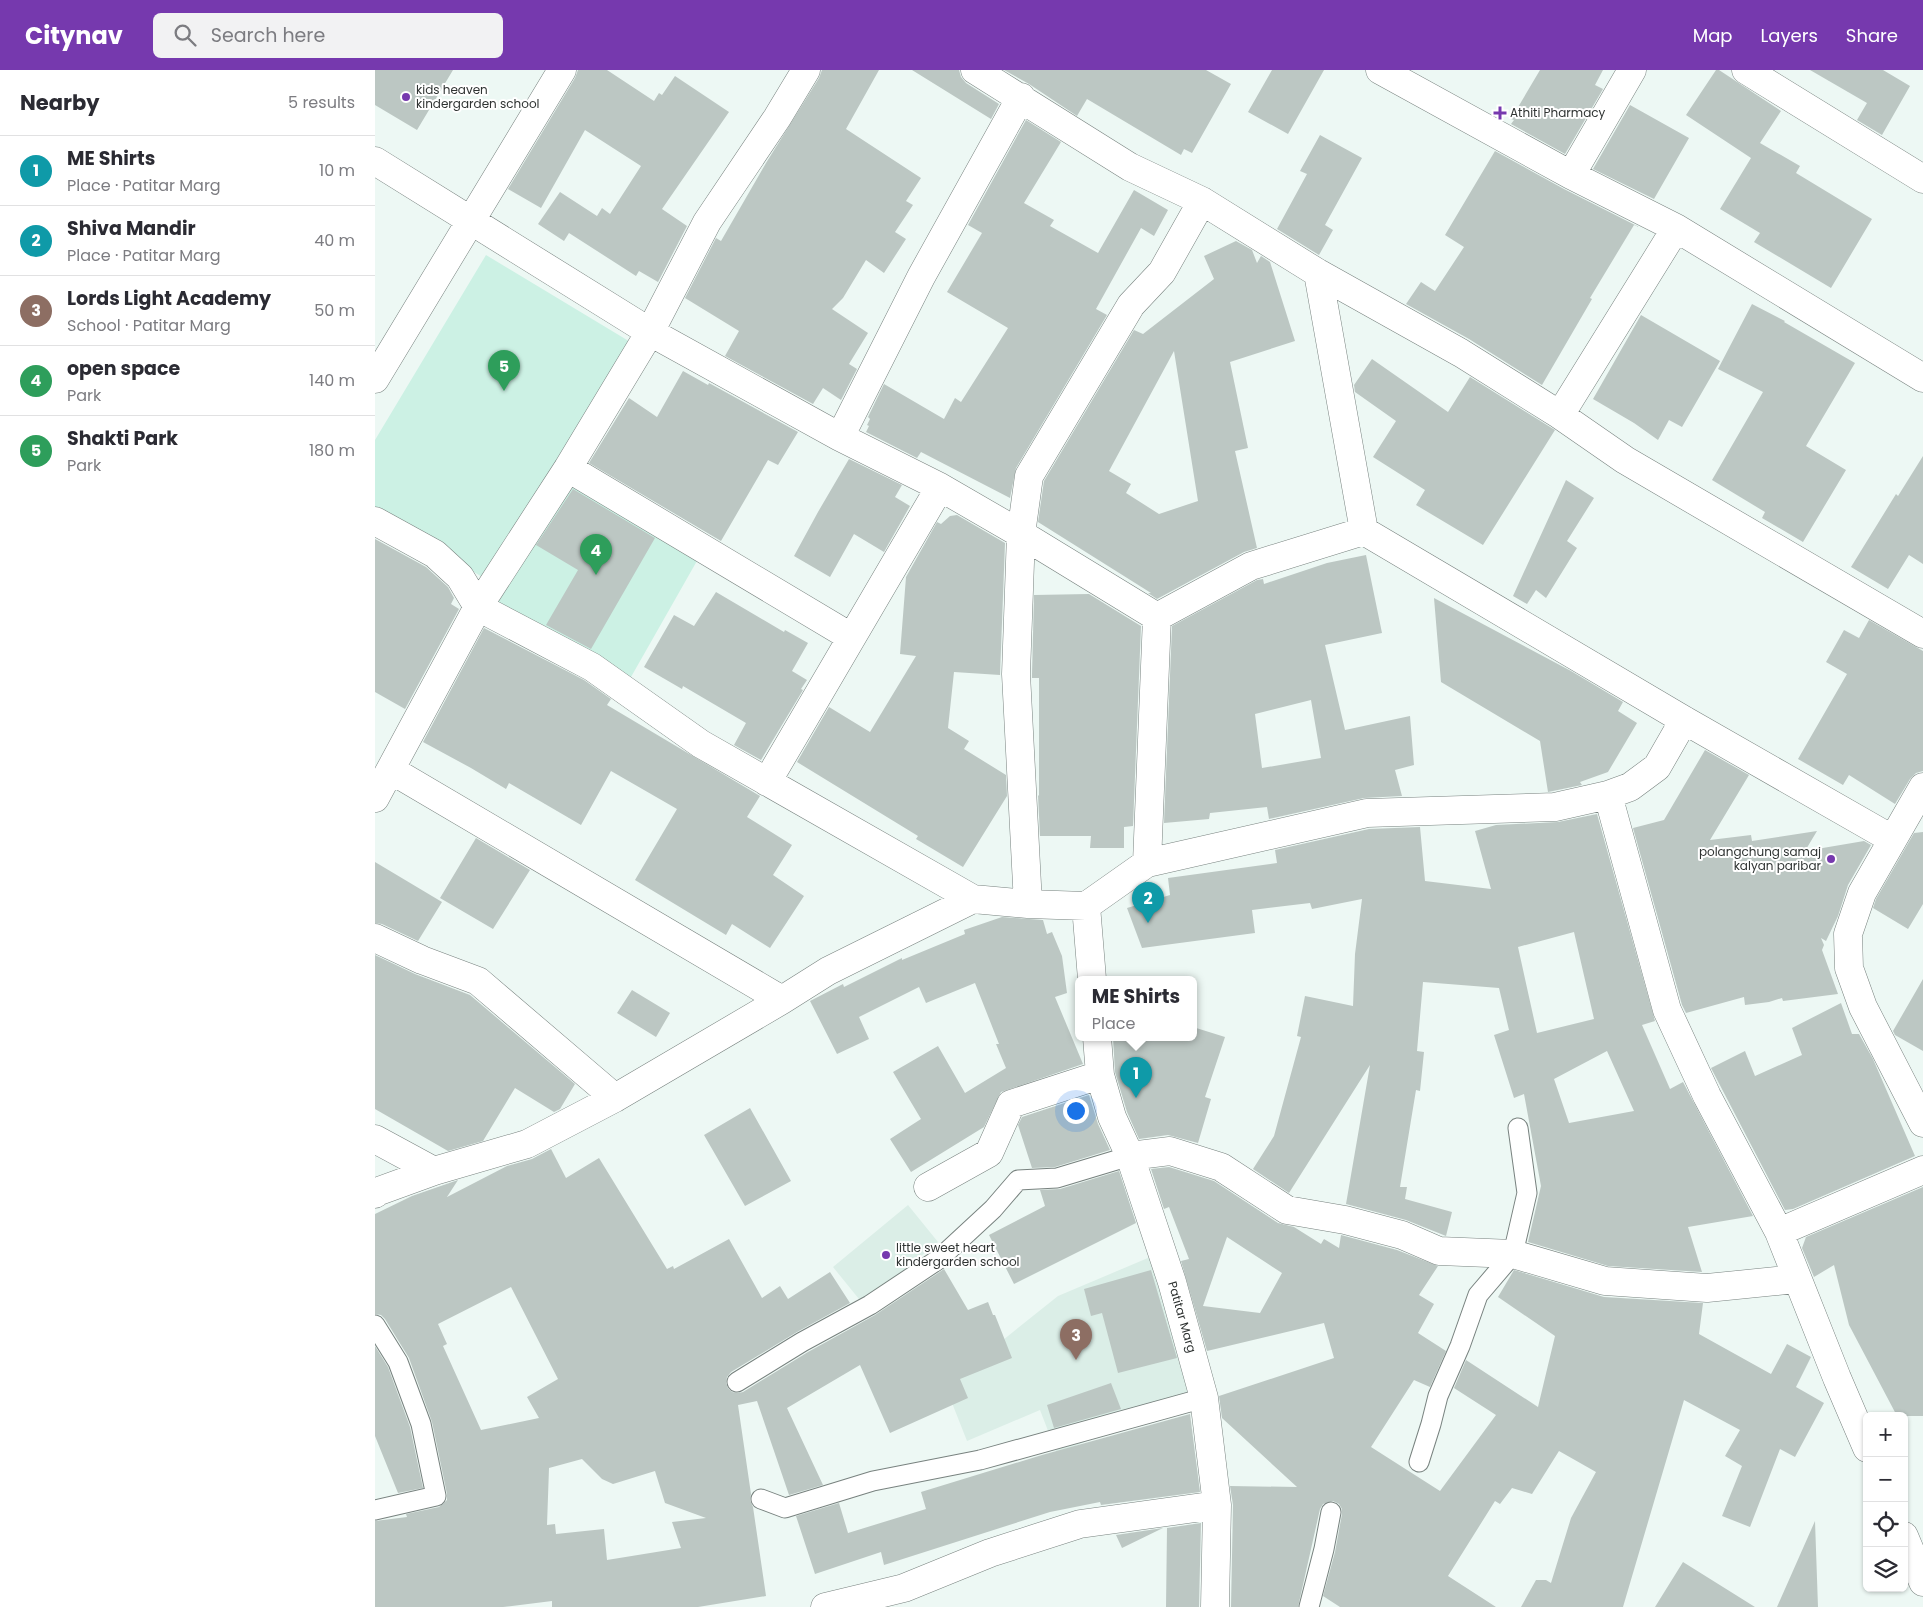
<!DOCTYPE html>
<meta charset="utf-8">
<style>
:root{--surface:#fff;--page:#f2f2f3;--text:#2b2b33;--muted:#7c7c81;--line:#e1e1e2;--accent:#7639ae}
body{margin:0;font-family:Poppins,sans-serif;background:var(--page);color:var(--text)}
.controls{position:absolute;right:15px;bottom:15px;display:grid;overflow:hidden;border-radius:8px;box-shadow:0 1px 4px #0004}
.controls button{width:45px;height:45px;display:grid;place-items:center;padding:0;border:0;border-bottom:1px solid var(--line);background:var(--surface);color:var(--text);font:25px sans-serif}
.you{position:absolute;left:700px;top:1040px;width:18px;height:18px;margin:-12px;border:4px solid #fff;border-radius:50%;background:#1a73e8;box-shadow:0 0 0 8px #1a73e833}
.badge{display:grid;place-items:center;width:32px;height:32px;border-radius:50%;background:var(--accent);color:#fff;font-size:16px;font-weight:700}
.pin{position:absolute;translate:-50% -41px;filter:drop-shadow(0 1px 2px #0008)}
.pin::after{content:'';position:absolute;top:26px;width:18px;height:15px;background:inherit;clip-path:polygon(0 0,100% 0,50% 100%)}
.popup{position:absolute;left:700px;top:906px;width:122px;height:65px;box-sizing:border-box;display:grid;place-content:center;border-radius:8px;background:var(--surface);filter:drop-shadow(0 1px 4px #0005);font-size:16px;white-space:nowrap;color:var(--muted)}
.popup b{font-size:19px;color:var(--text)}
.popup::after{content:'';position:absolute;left:50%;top:100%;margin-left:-10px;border:10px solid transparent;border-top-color:var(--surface)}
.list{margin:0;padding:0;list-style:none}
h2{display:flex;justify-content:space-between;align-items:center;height:65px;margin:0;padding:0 20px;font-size:21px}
h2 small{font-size:16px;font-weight:400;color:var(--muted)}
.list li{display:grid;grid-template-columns:32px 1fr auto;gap:15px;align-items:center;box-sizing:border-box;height:70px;padding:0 20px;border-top:1px solid var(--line)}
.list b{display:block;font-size:19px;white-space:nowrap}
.list p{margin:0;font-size:16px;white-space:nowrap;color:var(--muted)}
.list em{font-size:16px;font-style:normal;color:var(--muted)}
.icon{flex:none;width:28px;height:28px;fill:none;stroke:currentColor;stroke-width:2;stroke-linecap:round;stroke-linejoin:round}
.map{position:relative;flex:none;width:1548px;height:1537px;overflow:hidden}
header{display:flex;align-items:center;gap:30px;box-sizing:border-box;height:70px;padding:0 25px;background:var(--accent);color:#fff}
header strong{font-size:24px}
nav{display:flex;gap:28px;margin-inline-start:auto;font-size:18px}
.search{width:350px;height:45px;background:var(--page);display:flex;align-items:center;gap:12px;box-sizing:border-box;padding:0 18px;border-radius:8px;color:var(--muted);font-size:19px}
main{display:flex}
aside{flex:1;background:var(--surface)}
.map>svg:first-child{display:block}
.built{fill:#dbeee7}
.green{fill:#ccf1e4}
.building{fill:#bcc7c3;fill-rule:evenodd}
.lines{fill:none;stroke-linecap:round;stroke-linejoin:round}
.lane-casing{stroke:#78827f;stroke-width:21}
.street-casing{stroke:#78827f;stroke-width:29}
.lane{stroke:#fff;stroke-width:19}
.street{stroke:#fff;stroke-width:28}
.poi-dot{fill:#7639ae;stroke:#fff;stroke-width:2}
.labels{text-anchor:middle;stroke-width:4;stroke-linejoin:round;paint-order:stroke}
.poi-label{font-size:12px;fill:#303433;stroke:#fff;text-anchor:start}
.street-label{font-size:12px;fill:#303433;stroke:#fff}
</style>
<header>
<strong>Citynav</strong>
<div class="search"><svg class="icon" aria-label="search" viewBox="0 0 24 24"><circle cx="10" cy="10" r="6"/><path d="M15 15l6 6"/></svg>Search here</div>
<nav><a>Map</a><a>Layers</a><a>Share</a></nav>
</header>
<main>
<aside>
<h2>Nearby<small>5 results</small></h2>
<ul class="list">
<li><span class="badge" style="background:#0f9aa8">1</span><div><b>ME Shirts</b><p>Place · Patitar Marg</p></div><em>10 m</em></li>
<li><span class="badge" style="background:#0f9aa8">2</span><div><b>Shiva Mandir</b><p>Place · Patitar Marg</p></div><em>40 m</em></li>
<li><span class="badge" style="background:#8d6e63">3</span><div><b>Lords Light Academy</b><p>School · Patitar Marg</p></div><em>50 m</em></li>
<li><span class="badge" style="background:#2e9e5b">4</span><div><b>open space</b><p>Park</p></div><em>140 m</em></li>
<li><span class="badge" style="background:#2e9e5b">5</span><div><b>Shakti Park</b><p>Park</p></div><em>180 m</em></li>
</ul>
</aside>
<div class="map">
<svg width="1548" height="1537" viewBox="0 0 1548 1537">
<rect width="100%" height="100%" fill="#edf8f4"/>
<!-- built -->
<path class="built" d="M 533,1135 L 563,1172 L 488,1234 L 458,1197 Z
M 780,1185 L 816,1326 L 682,1384 L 665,1340 L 592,1371 L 566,1305 L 623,1274 L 683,1226 Z"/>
<!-- green -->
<path class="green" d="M 111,185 L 257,273 L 114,511 L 0,443 L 0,370 Z
M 193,398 L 331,475 L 256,607 L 225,599 L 110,535 Z"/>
<!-- building -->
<path class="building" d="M 0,0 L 78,0 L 42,60 L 0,35 Z
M 203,0 L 232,0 L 279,31 L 284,23 L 287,25 L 300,6 L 354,42 L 287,139 L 312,156 L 283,212 L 264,201 L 261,206 L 194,163 L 189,171 L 163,154 L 185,122 L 222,146 L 227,138 L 235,144 L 266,96 L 210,60 L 166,138 L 133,119 L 200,8 Z
M 447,0 L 504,0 L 471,59 L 546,108 L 531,131 L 538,135 L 520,162 L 531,169 L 509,203 L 491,190 L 468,228 L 457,239 L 493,263 L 474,294 L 482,299 L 466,330 L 448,318 L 438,334 L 350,286 L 364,261 L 310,228 L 341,168 L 346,171 L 391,93 L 444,8 Z
M 537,0 L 584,0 L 586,7 L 591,13 L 624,34 L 616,49 Z
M 629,0 L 831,0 L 856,14 L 817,83 L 809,79 L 806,85 L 712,29 L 702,46 L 654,14 Z
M 897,0 L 949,0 L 913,64 L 873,42 Z
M 1165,0 L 1228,0 L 1220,15 L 1228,19 L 1190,84 L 1136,54 L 1139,50 L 1136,49 Z
M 1341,0 L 1344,0 L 1406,41 L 1385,73 L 1425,96 L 1421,103 L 1497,149 L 1456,218 L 1379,172 L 1385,163 L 1345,139 L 1376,88 L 1311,45 Z
M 1435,0 L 1508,0 L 1535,16 L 1507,65 L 1482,50 L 1492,33 Z
M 1255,35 L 1314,68 L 1279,129 L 1218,99 Z
M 651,50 L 686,72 L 649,133 L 679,150 L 675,156 L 723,183 L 759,120 L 793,140 L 779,166 L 766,158 L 721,239 L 732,245 L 641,398 L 635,428 L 546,382 L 542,388 L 491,362 L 494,356 L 492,355 L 495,349 L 493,347 L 509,314 L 569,349 L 580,328 L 586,332 L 633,258 L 572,222 L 607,163 L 593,155 Z
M 945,65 L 987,88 L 950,155 L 958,160 L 944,185 L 902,159 L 932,104 L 925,101 Z
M 1120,81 L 1189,119 L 1264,157 L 1259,155 L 1215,228 L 1217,229 L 1167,315 L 1094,269 L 1031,234 L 1046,212 L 1060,221 L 1089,177 L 1070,165 Z
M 861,171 L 877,180 L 882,193 L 886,186 L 895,192 L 920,271 L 855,292 L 873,378 L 860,381 L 882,478 L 869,482 L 782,529 L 773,523 L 776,523 L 663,452 L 669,411 L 759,260 L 768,264 L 839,209 L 829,186 ZM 799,281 L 823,431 L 784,444 L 751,423 L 756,414 L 734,401 Z
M 1377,234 L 1410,251 L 1409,252 L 1480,293 L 1431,376 L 1471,400 L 1428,472 L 1387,448 L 1390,442 L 1337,410 L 1388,322 L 1343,299 Z
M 1266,245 L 1345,291 L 1307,357 L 1294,350 L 1283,370 L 1259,353 L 1218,329 Z
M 997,289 L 1073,342 L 1095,307 L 1180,360 L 1108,475 L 1041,435 L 1050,420 L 998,387 L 1021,351 L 980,322 L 979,315 Z
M 308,301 L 333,315 L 334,313 L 423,362 L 403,395 L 393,390 L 346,471 L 214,393 L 254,328 L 282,347 Z
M 1548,386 L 1548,494 L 1534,485 L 1513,519 L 1476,497 L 1521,424 L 1523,426 Z
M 474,389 L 527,415 L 520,427 L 535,436 L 509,482 L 479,464 L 455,507 L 419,486 L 443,442 Z
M 1191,410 L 1219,428 L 1192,471 L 1202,478 L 1171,528 L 1161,520 L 1152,534 L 1138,526 Z
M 198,419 L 280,468 L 216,579 L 171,555 L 203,500 L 161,475 Z
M 582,445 L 630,473 L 625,605 L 579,602 L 573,658 L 594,671 L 589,679 L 631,705 L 632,726 L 588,797 L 541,769 L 543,766 L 422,692 L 454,637 L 495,662 L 541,586 L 525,584 L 531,507 L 562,452 L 566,454 L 575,446 Z
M 0,469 L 51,497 L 73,517 L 79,528 L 76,534 L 84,539 L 30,639 L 0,622 Z
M 991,485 L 1007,563 L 950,575 L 970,660 L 1035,646 L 1039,695 L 1020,700 L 1027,726 L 989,728 L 894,749 L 892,737 L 835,743 L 834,749 L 789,753 L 797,556 L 882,510 L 888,509 L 889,514 L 952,493 ZM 936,630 L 946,688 L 887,698 L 880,644 Z
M 341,522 L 409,562 L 410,560 L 433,573 L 417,601 L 432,610 L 426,619 L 428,620 L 386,690 L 359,675 L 371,653 L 308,616 L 307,619 L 269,597 L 299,545 L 319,556 Z
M 714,524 L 766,556 L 758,756 L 749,757 L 749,778 L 715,778 L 716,766 L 665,766 L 663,725 L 664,726 L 664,608 L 657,608 L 657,604 L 659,525 Z
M 1059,528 L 1196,601 L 1248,632 L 1243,641 L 1262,653 L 1233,702 L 1205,712 L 1207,715 L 1173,722 L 1165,671 L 1066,612 Z
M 1494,550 L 1548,581 L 1548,701 L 1541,703 L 1535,709 L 1520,734 L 1474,705 L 1468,715 L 1423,689 L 1472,604 L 1451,592 L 1469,560 L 1484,568 Z
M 109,558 L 209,610 L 236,629 L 232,635 L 385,726 L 372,747 L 417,775 L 398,805 L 429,826 L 395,878 L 357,854 L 351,865 L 260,810 L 302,739 L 236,701 L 206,755 L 134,713 L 131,719 L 96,698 L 48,672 Z
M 1330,680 L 1374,705 L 1335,770 L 1376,765 L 1377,771 L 1442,761 L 1430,781 L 1489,771 L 1496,775 L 1473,815 L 1463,846 L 1451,871 L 1446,868 L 1449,875 L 1447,880 L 1463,924 L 1408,931 L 1407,928 L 1394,932 L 1370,935 L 1369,927 L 1311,943 L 1307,935 L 1258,758 L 1289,750 Z
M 1222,744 L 1280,951 L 1267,955 L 1295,1019 L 1308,1012 L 1378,1146 L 1313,1157 L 1327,1202 L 1233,1196 L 1153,1172 L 1166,1116 L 1149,1024 L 1139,1028 L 1119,965 L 1134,960 L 1124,918 L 1048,912 L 1042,981 L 1049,982 L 1045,1021 L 1041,1020 L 1025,1117 L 1032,1117 L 1030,1129 L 1077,1142 L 1071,1166 L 1031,1150 L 971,1134 L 995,995 L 914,1123 L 878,1099 L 899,1066 L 926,967 L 922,966 L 930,926 L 978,936 L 980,884 L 987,829 L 937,839 L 935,833 L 877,840 L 880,863 L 767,878 L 752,838 L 795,825 L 793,808 L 902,793 L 900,780 L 994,759 L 1045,757 L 1050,811 L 1116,819 L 1100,761 L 1121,755 L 1183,752 ZM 1199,862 L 1219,949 L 1162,963 L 1143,877 ZM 1232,981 L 1259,1041 L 1194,1053 L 1179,1009 Z
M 1548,762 L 1548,834 L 1533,859 L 1498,838 L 1501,829 L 1539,763 Z
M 101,768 L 155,800 L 118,859 L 65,828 Z
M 0,792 L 67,832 L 43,871 L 7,854 L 0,853 Z
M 627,847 L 668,850 L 672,864 L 677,862 L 687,886 L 692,923 L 680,927 L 708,994 L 626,1022 L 609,1057 L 536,1102 L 515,1069 L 546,1049 L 518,1002 L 563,976 L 590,1023 L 631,998 L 621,974 L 624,974 L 600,913 L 551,933 L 544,917 L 484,947 L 494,969 L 462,984 L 435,931 L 468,914 L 469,917 L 527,888 L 527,890 L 590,864 L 589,860 Z
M 0,885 L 40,904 L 95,925 L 200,1014 L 185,1039 L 179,1042 L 140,1018 L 108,1071 L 73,1081 L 0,1039 Z
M 1548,909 L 1548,981 L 1520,965 L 1518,961 Z
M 257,920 L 295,943 L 281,967 L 242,943 Z
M 1466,933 L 1477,964 L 1484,964 L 1498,989 L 1540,1086 L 1418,1139 L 1410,1140 L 1336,998 L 1370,981 L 1380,1006 L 1427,985 L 1417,958 Z
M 818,957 L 850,967 L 830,1027 L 836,1029 L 823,1073 L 793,1065 L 764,1069 L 752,1042 L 740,1002 L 738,967 L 818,967 Z
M 714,1025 L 723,1054 L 735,1080 L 680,1097 L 657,1098 L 643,1055 L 647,1047 Z
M 375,1038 L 416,1111 L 370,1136 L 329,1065 Z
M 176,1079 L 191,1108 L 224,1088 L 292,1199 L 298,1196 L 299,1199 L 354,1169 L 387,1228 L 405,1216 L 413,1229 L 455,1202 L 475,1233 L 422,1262 L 356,1302 L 352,1307 L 351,1313 L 353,1318 L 357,1322 L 363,1323 L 368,1322 L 433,1282 L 500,1245 L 569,1199 L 593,1240 L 613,1232 L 618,1245 L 620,1245 L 637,1288 L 585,1309 L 593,1328 L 515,1363 L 485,1295 L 412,1338 L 448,1415 L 414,1425 L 382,1331 L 363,1335 L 376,1424 L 375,1430 L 378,1437 L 391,1526 L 323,1537 L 177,1537 L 177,1531 L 128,1537 L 0,1537 L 0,1451 L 32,1447 L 31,1444 L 64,1437 L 72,1430 L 72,1424 L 57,1352 L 34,1288 L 10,1249 L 6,1245 L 0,1244 L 0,1144 L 37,1126 L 83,1110 L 72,1127 L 132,1096 L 157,1089 ZM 136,1217 L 183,1309 L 152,1327 L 164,1348 L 106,1360 L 68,1276 L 72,1274 L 63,1254 ZM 207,1389 L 227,1409 L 238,1414 L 280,1401 L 290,1433 L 331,1448 L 297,1452 L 306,1478 L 232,1490 L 229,1459 L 181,1464 L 180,1454 L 172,1455 L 174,1398 Z
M 794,1097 L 839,1111 L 903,1153 L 919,1157 L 946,1174 L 949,1169 L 964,1178 L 966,1165 L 1022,1180 L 1063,1196 L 1044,1225 L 1059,1234 L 1043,1263 L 1071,1281 L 1055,1317 L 1039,1310 L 996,1377 L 1065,1421 L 1121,1345 L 1079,1318 L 1091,1290 L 1163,1337 L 1180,1266 L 1123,1227 L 1139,1200 L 1229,1227 L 1328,1233 L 1324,1264 L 1396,1304 L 1412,1274 L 1436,1287 L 1421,1317 L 1449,1333 L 1420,1387 L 1405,1379 L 1375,1457 L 1347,1446 L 1367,1396 L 1350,1386 L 1365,1360 L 1309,1330 L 1248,1537 L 1146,1537 L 1161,1510 L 1171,1510 L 1176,1513 L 1196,1448 L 1221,1402 L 1184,1381 L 1157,1424 L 1137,1418 L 1125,1434 L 1120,1431 L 1073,1506 L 1121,1537 L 965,1537 L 948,1526 L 960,1482 L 967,1444 L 967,1439 L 964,1434 L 958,1431 L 948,1434 L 945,1439 L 923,1537 L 856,1537 L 858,1435 L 855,1416 L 922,1417 L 847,1348 L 844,1326 L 959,1288 L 949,1253 L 832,1281 L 806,1191 L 814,1189 L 794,1137 L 789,1139 L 776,1099 ZM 852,1167 L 907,1203 L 885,1243 L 828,1236 Z
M 744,1101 L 761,1153 L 639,1214 L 614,1165 L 670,1136 L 665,1120 L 685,1119 Z
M 1548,1117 L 1548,1346 L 1522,1346 L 1474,1255 L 1459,1195 L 1439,1207 L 1427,1178 L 1431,1167 Z
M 776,1200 L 802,1288 L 743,1303 L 727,1243 L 716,1246 L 709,1219 Z
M 0,1276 L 13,1297 L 35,1357 L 48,1418 L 23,1423 L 0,1366 Z
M 736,1313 L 746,1339 L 679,1358 L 672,1335 Z
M 815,1344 L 825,1422 L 726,1435 L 725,1432 L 675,1442 L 509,1495 L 506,1482 L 440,1504 L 421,1446 L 464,1433 L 473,1463 L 551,1439 L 546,1422 L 667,1385 Z
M 1440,1451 L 1443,1537 L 1402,1537 Z
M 826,1453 L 824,1537 L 791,1537 L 792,1458 Z
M 788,1458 L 747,1478 L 741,1465 Z
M 1308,1492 L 1380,1537 L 1280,1537 Z"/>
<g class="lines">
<defs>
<path id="lane" d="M 0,1255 L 23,1292 L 46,1354 L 61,1426 L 0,1440
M 362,1312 L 427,1272 L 495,1235 L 564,1189 L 618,1139 L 643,1110 L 682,1108 L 755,1086
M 1044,1392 L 1056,1354 L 1063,1326 L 1085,1276 L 1103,1225 L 1138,1184 L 1152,1123 L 1143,1058
M 386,1429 L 410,1438 L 498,1411 L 605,1390 L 829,1328
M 934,1537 L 949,1479 L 956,1442"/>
<path id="street" d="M 600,0 L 755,97 L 827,131 L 943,203 L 1086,283 L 1185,345 L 1250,390 L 1548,564
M 1005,0 L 1196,105 L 1301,158 L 1548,308
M 1371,0 L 1548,109
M 0,91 L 275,262 L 465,367 L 565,417 L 646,464 L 782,547 L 876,496 L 989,461 L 1309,650 L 1517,769
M 1196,105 L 1257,0
M 943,203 L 989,461
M 0,309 L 187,0
M 1185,345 L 1301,158
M 465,367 L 546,207 L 646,27
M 193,398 L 476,567
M 0,451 L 60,484 L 85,507 L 103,537 L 217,597 L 326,674 L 598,829
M 16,700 L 407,930
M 392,712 L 565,417
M 1548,717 L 1487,823 L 1473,864 L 1474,898 L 1488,937 L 1548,1053
M 1233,725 L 1292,940 L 1332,1026 L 1404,1162 L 1462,1308 L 1492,1378
M 0,728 L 103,537 L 193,398 L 275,262 L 332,152 L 402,48 L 431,0
M 772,793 L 782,547
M 653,834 L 641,604 L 646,464 L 654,406 L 756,235 L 787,202 L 827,131
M 711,836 L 717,909
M 0,868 L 47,890 L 103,911 L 240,1028
M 722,967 L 725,1005 L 737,1047 L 755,1086 L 797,1212 L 829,1328 L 842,1435 L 840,1537
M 0,1069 L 59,1101
M 755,1086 L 795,1081 L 846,1097 L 912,1140 L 970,1150 L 1027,1165 L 1064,1181 L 1138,1184 L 1230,1211 L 1332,1218 L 1421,1209
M 553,1117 L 614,1083 L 636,1034 L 725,1005
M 0,1124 L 4,1121 L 59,1101 L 152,1074 L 240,1028 L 407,930 L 453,901 L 598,829 L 653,834 L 711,836 L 772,793 L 992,743 L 1180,737 L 1233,725 L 1255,717 L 1282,697 L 1309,650
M 1404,1162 L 1548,1100
M 1529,1466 L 1548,1512
M 450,1537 L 529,1518 L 615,1483 L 705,1454 L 842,1435"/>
</defs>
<!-- lane casing -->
<use href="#lane" class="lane-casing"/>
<!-- street casing -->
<use href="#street" class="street-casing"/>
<!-- lane -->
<use href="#lane" class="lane"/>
<!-- street -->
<use href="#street" class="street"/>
</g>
<!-- markers -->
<g class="poi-dot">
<circle cx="31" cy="27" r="5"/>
<path d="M1122.5 35.5h5v5h5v5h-5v5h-5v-5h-5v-5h5z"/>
<circle cx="1456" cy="789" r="5"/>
<circle cx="511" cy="1185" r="5"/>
</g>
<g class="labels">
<!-- poi labels -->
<g class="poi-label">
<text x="41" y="24">kids heaven<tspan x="41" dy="14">kindergarden school</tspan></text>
<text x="1135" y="47">Athiti Pharmacy</text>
<text x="1446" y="786" text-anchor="end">polangchung samaj<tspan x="1446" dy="14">kalyan paribar</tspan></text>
<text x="521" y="1182">little sweet heart<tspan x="521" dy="14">kindergarden school</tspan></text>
</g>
<!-- street labels -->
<g class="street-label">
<text transform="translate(807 1247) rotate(74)" y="4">Patitar Marg</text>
</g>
</g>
</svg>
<div class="controls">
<button>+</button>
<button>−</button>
<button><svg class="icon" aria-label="locate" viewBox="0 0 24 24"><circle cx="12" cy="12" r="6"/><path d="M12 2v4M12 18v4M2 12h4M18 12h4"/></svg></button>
<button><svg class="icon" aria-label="layers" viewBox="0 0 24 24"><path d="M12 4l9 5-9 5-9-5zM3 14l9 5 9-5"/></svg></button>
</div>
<div class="you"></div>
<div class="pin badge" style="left:761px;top:1028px;background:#0f9aa8">1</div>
<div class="popup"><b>ME Shirts</b>Place</div>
<div class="pin badge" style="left:773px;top:853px;background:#0f9aa8">2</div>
<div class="pin badge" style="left:701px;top:1290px;background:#8d6e63">3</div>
<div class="pin badge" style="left:221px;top:505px;background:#2e9e5b">4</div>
<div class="pin badge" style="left:129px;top:321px;background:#2e9e5b">5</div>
</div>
</main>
